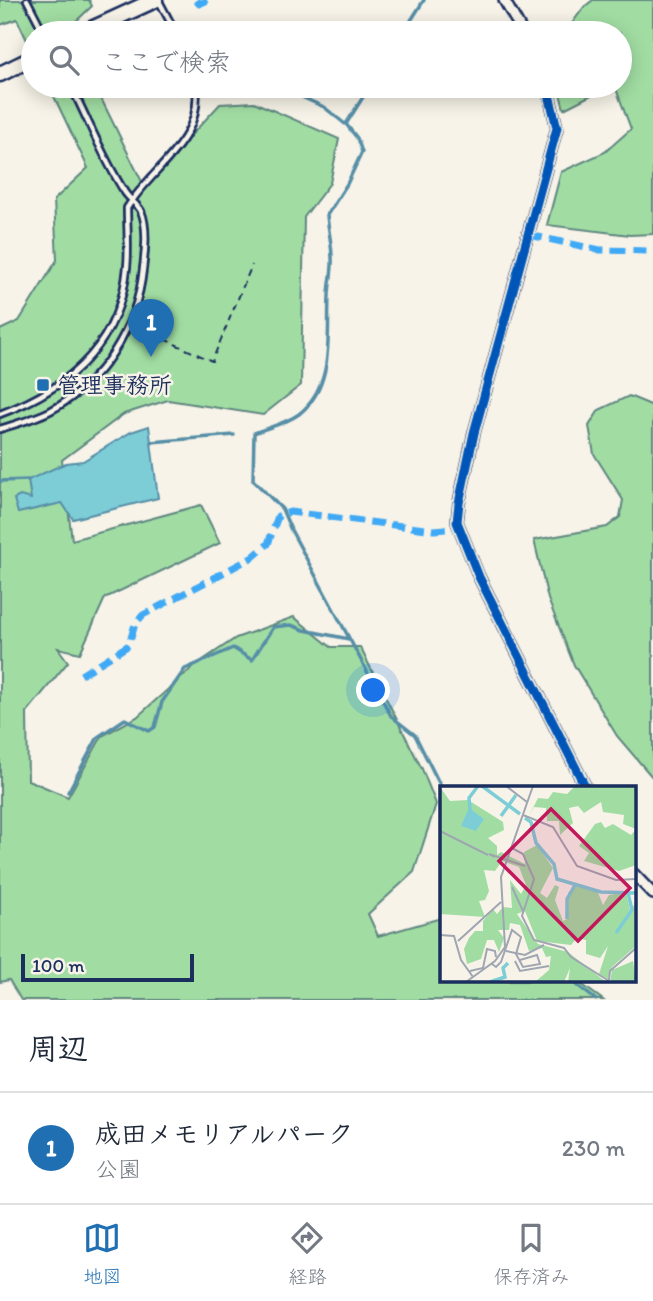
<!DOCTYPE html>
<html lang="ja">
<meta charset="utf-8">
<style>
:root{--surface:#fff;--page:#f2f2f3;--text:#1f2937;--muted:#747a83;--line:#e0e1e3;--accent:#1f6fb2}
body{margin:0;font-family:Itim,"Klee One",sans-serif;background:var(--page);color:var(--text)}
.scale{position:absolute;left:21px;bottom:18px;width:173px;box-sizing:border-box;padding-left:7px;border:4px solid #1b2f5e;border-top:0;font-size:19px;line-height:24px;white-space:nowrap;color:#1b2f5e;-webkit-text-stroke:5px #f7f3e8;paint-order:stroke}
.you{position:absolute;left:374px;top:691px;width:24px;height:24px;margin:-18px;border:5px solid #fff;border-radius:50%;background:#1a73e8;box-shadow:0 0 0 10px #1a73e833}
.badge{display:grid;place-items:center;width:46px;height:46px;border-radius:50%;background:var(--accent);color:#fff;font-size:23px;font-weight:700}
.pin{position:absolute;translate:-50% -58px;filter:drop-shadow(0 2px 4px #0008)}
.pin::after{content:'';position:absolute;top:37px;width:24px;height:21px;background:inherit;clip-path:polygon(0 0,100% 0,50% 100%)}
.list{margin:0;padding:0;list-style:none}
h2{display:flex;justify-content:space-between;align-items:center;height:91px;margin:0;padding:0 28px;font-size:30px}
h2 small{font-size:23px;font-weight:400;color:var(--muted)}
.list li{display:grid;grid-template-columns:46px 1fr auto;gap:21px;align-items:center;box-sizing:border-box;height:112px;padding:0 28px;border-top:2px solid var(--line)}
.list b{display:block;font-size:26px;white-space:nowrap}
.list p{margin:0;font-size:23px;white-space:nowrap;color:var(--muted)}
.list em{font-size:23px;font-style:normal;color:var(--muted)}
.icon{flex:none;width:38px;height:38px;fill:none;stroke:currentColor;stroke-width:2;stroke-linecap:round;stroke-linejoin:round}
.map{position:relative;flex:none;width:653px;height:1000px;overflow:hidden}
.search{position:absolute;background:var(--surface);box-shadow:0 4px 18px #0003;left:21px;right:21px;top:21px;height:77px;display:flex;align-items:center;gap:18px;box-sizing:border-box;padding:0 24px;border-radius:38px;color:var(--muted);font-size:26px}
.sheet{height:203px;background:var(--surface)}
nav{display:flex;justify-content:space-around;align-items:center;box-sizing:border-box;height:98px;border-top:2px solid var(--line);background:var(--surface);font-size:19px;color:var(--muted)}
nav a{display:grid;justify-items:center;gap:4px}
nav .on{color:var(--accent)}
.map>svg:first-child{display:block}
.green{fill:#a1dda3;stroke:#5e8680;stroke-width:2}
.water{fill:#7dcdd7;stroke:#568ea7;stroke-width:2}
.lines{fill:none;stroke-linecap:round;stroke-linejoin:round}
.stream{stroke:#568ea7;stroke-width:3.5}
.service-casing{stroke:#1b2f5e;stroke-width:10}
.minor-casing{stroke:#1b2f5e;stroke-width:14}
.primary-casing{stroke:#1b2f5e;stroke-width:19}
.path{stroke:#1b2f5e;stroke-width:2;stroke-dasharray:7 5;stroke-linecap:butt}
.service{stroke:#f7f3e8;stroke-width:4.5}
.minor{stroke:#f7f3e8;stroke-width:9}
.primary{stroke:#f7f3e8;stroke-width:14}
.quiet{stroke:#3fa9f5;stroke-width:7;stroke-dasharray:14 7;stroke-linecap:butt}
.cycleway-casing{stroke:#f7f3e8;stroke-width:13}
.cycleway{stroke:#0057b8;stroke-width:9}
.poi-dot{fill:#1f6fb2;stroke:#f7f3e8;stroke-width:2.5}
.labels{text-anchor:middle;stroke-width:5;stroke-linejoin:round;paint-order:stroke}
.poi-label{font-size:23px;font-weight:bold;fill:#1b2f5e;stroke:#f7f3e8;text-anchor:start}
.inset-river{fill:none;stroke:#7dcdd7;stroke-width:3.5}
.inset-road{fill:none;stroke:#9fa5b1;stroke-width:2}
.view{fill:#c2185b;fill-opacity:0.15;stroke:#c2185b;stroke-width:3.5}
.inset-edge{fill:none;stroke:#1b2f5e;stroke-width:3.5}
</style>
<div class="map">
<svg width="653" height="1000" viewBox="0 0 653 1000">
<rect width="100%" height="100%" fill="#f7f3e8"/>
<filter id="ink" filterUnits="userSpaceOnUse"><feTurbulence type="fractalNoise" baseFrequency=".0143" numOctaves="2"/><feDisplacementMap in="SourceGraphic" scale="14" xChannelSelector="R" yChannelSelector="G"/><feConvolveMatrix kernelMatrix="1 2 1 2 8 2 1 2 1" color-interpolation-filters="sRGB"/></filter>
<g filter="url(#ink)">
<!-- green -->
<path class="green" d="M 0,0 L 89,0 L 92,6 L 67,30 L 69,33 L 33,33 L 33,53 L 17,19 L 0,25 Z
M 593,0 L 653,0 L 653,234 L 630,235 L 547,225 L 561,172 L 605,152 L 631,129 L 615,86 L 620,86 L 620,33 L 565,33 L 584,7 Z
M 49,86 L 95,86 L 144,186 L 220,104 L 254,102 L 339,139 L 330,183 L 304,217 L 301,385 L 263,415 L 168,400 L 124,414 L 62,460 L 72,540 L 201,505 L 220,543 L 105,598 L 80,653 L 58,648 L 68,662 L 27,712 L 28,780 L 68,797 L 102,736 L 137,717 L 194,666 L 236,638 L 294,617 L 331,647 L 360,647 L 422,769 L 436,804 L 414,872 L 368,914 L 378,936 L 441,918 L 441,981 L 577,981 L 603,1000 L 21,1000 L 9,980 L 0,982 L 0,330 L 19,321 L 57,260 L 54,200 L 88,168 Z
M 558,86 L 609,86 L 564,109 Z
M 629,396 L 653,406 L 653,778 L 617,736 L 574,665 L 548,599 L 534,540 L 607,527 L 620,517 L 623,500 L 594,454 L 589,426 L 599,410 Z"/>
<!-- water -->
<path class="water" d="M 149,426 L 158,498 L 73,519 L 62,503 L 18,513 L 14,499 L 20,496 L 31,499 L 28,480 L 66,463 L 83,461 L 131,432 Z"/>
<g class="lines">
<!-- stream -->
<path class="stream" d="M 403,33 L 424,0
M 277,86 L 324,107 L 345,124
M 370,86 L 346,124 L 357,138 L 362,152 L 347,184 L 327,215 C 328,229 332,244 332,258 C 333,271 329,284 329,296 C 327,335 335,386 299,414 C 285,424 269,427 254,433 L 253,480 L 282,509 L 291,530 L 391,716 L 415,735 L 441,787 L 441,797
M 151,442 L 234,435
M 0,481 L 28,480
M 68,792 L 98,737 L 125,719 L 149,731 L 155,727 L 162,702 L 185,669 L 233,648 L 252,660 L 273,627 L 291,625 L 304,630 L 349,639
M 572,981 L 596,1000"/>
<defs>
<path id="service" d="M 27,0 L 44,33
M 159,1 L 176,33
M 129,324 L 146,331
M 0,414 C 68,389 120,344 127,267 C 129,247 127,227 127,208 C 153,166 203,142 196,86
M 0,429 C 16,424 34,419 50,411 C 103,383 137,327 143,269 C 145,252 148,227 141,211 C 137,204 128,198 124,191 C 103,158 88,120 71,86"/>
<path id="minor" d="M 504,0 L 523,33
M 547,86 L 557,128 L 474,433 L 459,503 L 457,522 L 479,577 L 586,788
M 634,874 L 653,894"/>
<path id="primary" d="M 83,33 L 155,0
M 0,74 L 33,58"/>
</defs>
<!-- service casing -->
<use href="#service" class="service-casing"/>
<!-- minor casing -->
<use href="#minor" class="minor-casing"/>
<!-- primary casing -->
<use href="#primary" class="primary-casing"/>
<!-- path -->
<path class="path" d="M 153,334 L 212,361 L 252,265"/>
<!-- service -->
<use href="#service" class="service"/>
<!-- minor -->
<use href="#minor" class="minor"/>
<!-- primary -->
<use href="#primary" class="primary"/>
<!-- quiet -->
<path class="quiet" d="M 196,0 L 199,4 L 208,0
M 529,235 L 600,250 L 653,251
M 81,675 L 129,645 L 135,624 L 143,615 L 253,557 L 268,544 L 278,516 L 290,512 L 434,530 L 459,528"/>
<defs>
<path id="cycleway" d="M 547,86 L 557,128 L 474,433 L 459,503 L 457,522 L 479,577 L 586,788"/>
</defs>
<!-- cycleway casing -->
<use href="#cycleway" class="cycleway-casing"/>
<!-- cycleway -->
<use href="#cycleway" class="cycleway"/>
</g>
</g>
<!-- markers -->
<rect class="poi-dot" x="36" y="378" width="14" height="14" rx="3.5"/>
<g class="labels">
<!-- poi labels -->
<g class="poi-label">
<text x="57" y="393">管理事務所</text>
</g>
</g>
<!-- overview -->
<g transform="translate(440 786)">
<rect width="196" height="196" fill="#f7f3e8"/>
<path d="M 135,0 L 196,0 L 196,79 L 179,85 L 144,75 L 149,67 L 139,60 L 155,38 L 161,36 L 165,42 L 173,38 L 191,49 L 196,43 L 183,38 L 184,29 L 163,26 L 161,16 L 144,27 L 138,20 L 129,22 L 133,37 L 120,49 L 119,35 L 107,35 L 106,22 L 94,21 L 89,30 L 98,12 L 108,13 L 113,6 L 127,8 ZM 0,1 L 10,15 L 28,14 L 63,36 L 64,44 L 48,52 L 57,60 L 57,69 L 61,66 L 85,78 L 84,66 L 97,59 L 113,82 L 100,107 L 107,112 L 115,99 L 119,101 L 115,114 L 123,135 L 127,133 L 128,107 L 139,98 L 157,104 L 163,119 L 169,109 L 186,106 L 190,124 L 196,117 L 196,160 L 172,181 L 168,193 L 159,188 L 168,160 L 160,172 L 146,168 L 146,154 L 137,152 L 131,159 L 97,155 L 85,125 L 77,128 L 98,158 L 128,166 L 166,196 L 128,196 L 130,182 L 124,196 L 95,196 L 109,184 L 111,170 L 106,171 L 102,162 L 89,165 L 80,139 L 70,137 L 69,144 L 58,144 L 64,152 L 59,166 L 54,154 L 47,154 L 41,173 L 27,178 L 24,163 L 29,152 L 35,145 L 43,145 L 43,135 L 53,123 L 57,128 L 63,121 L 72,122 L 70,94 L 81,108 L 86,99 L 79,81 L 62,75 L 55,85 L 44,84 L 49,105 L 45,114 L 39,115 L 45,131 L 0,128 ZM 193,175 L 196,196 L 170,196 L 172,184 Z" fill="#a1dda3"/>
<path d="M 29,22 L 44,33 L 36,45 L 21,40 Z" fill="#7dcdd7"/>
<path class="inset-river" d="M 42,0 L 80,28M 30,24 L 29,12 L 38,0M 61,30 L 76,9M 85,32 L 91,36 L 96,57 L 114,78 L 117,93 L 161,106 L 196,107M 127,133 L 127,113 L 135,99M 176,147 L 192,124 L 188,107M 50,196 L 65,191 L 63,182 L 68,177"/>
<path class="inset-road" d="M 66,0 L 87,16M 83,29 L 113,41 L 137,80 L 176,94 L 196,93M 0,45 L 48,69M 72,62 L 83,68 L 94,93 L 82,130 L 94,154 L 124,162 L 131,171 L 169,195M 55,71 L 49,68 L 85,80M 72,101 L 83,125M 0,149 L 14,150 L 21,174 L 33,191M 18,155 L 61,116M 66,165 L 85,169 L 104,159M 75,175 L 80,185 L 109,180M 52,178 L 56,181 L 61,176 L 72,144 L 81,151 L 76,168 L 83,181 L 100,178 L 97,169 L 80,174M 30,185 L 43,182 L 47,163 L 55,165 L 56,171M 169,194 L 170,185 L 196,162M 26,196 L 55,175 L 65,161 L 61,91 L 93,0"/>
<path class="view" d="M 111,23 L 190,102 L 138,155 L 59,75 Z"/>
<rect width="196" height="196" class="inset-edge"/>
</g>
</svg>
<div class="scale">100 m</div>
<div class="you"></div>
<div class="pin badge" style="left:151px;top:357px">1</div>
<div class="search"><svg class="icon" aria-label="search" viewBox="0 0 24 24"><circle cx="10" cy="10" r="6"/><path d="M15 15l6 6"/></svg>ここで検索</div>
</div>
<section class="sheet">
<h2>周辺<small></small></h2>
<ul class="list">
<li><span class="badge">1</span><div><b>成田メモリアルパーク</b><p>公園</p></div><em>230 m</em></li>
</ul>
</section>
<nav>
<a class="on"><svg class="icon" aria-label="map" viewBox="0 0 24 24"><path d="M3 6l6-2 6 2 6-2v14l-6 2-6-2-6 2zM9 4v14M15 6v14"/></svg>地図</a>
<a><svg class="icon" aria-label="directions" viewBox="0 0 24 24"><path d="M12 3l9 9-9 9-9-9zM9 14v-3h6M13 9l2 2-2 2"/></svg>経路</a>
<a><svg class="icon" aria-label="saved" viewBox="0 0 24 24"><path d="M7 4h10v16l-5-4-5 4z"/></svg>保存済み</a>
</nav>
